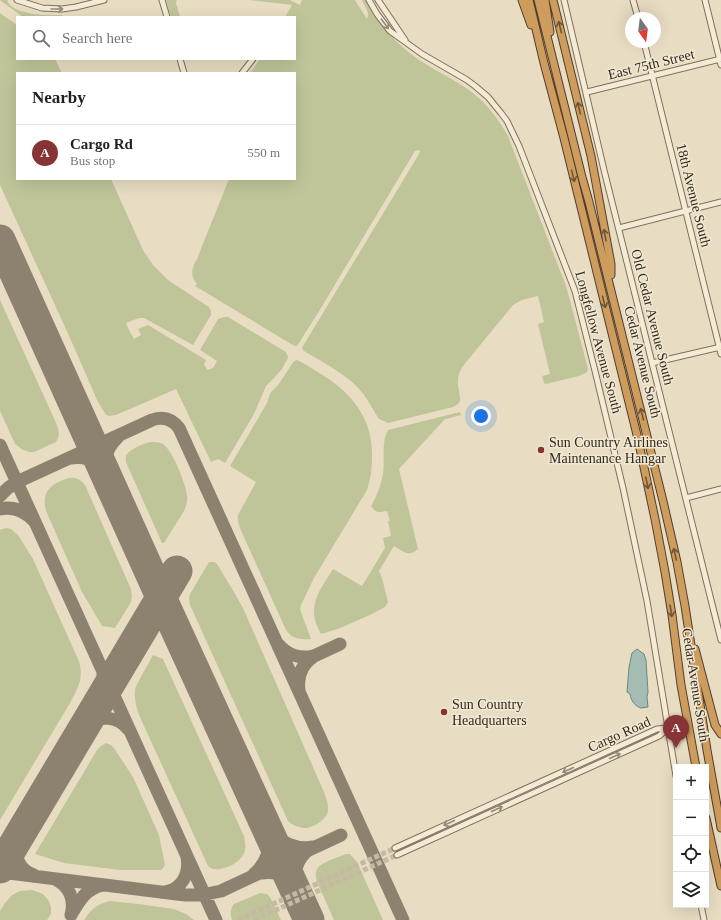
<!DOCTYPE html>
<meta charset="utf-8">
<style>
:root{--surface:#fff;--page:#f2f2f2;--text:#202124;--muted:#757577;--line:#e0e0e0;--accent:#883334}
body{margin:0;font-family:Georgia,serif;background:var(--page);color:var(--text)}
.controls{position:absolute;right:12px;bottom:12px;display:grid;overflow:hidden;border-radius:0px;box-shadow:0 4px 16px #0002}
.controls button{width:36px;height:36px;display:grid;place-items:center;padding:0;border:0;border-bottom:1px solid var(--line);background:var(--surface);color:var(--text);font:20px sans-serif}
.compass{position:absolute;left:625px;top:12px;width:36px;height:36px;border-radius:50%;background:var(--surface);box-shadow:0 4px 16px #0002;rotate:166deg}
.you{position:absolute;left:481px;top:416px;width:14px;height:14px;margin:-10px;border:3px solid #fff;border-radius:50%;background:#1a73e8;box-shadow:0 0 0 6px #1a73e833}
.badge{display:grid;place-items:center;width:26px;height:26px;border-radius:50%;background:var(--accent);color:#fff;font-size:13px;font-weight:700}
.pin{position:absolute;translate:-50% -33px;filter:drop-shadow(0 1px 2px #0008)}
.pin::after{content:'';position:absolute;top:21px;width:14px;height:12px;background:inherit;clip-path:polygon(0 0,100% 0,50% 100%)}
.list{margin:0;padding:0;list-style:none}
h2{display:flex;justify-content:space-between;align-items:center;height:52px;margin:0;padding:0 16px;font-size:17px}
h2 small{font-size:13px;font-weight:400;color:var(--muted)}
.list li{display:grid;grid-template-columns:26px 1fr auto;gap:12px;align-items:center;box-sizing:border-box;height:56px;padding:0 16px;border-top:1px solid var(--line)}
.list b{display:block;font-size:15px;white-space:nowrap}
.list p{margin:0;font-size:13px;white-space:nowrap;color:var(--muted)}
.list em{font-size:13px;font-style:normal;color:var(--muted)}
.icon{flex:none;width:22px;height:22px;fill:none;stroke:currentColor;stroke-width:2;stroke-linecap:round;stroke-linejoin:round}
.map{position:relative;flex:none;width:721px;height:920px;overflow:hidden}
.search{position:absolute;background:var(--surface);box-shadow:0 4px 16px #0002;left:16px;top:16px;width:280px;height:44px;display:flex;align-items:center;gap:10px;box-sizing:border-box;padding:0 14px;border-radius:0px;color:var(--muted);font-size:15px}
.panel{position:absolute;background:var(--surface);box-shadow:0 4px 16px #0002;left:16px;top:72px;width:280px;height:108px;border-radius:0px}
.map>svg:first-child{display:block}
.green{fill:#c0c599}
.water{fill:#a5bcb5;stroke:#6d8881}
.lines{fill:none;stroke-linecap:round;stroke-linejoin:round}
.taxiway{stroke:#8d8270;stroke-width:13}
.runway{stroke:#8d8270;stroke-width:31}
.minor-tunnel{stroke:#c4b9a2;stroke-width:5;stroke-dasharray:5 2.5;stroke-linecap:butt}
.minor-casing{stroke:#806f5c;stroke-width:7}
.highway-casing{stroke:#4e3e30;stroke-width:9}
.minor{stroke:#f4ebd5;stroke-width:5}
.highway{stroke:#ce9c5d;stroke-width:7}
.oneway{stroke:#938a7a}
.oneway2{stroke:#705637}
.poi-dot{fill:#883334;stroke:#f1e8d2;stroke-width:1.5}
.labels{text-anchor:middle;stroke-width:3;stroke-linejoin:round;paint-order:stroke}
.street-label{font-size:14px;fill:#32281e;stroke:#f1e8d2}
.poi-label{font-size:14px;fill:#32281e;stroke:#f1e8d2;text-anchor:start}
</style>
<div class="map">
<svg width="721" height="920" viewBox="0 0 721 920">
<rect width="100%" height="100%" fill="#e8ddc3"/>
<!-- green -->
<path class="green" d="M 0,0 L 7,0 C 12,15 48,16 62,15 L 63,17 L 23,17 L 1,1 Z
M 166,0 L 177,0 L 176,3 L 180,17 L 171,17 Z
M 250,0 L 290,0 L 300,5 L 302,0 L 355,0 L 367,19 C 370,12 365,7 362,0 L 366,0 C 378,19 389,36 406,50 C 427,68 452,77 473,93 C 488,105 499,120 508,136 L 566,286 L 571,304 L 587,365 L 588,370 L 586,373 L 579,376 L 546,384 L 544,383 L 542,376 L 550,374 L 538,324 L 544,322 L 538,296 L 522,300 L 513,305 L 463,366 C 457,375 457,381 459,391 C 459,394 461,398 460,401 C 459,404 456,405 453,407 L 388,423 L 379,419 C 374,412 371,405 366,398 C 352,376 325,364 304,351 L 302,348 L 303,346 L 419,154 L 420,151 L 418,150 L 415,151 L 318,313 L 297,346 L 295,346 L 291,344 L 195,286 L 197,284 C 190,277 191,266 198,258 L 198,256 L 229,179 L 295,179 L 295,73 L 250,73 L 260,59 L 295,59 L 295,17 L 285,17 L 292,5 Z
M 0,13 L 17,25 L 17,59 L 55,59 L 62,73 L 17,73 L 17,179 L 111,179 L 143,250 L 153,265 L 168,280 L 209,307 L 211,311 L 211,315 L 193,345 L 144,318 L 139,318 L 126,323 L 130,332 L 134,339 L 141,335 L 138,329 L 148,325 L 206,360 L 204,365 L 206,367 L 207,370 L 213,368 L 217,361 L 200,350 L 218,319 L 224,317 L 228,317 L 286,352 L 288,357 L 287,360 L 282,369 L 274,378 L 266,386 L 254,414 L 225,463 L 218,459 L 211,462 L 176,389 L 116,415 L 109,416 L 106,415 L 98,402 L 70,338 L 0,185 Z
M 0,300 L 53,416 C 57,425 62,434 56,442 L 34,452 L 30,452 L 23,450 L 15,444 L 0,411 Z
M 297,360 C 304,363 310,367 316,371 C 349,390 373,416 372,456 C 372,468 371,478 367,490 L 314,578 L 301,605 L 300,609 L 301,612 L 311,639 C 300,640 292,639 286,630 L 243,535 C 240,529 237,522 238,515 L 256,482 L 230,466 L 267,403 L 270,394 L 272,391 L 278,385 L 294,361 Z
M 460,412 L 461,415 L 445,419 L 399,469 L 418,549 C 409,558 403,551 394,546 L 379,571 L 382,578 L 388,602 L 385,607 L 372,614 L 338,629 L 321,634 C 318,628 314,620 314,613 C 313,597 325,582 333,569 L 362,586 L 385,548 L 383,538 L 391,536 L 388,521 L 390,521 L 387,511 C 379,512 376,514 371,506 C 377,496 381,485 383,474 C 385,459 381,443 388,430 Z
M 151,442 C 155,442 160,442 163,444 C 173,451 186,484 187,496 C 188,501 186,506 184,511 L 164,543 L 162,543 L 129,469 C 127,465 125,461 126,456 C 128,450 144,443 151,442 Z
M 69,478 C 76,477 80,479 85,485 L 131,589 L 132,597 L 131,602 L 115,628 L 102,626 L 82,592 L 46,511 C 41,492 51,483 69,478 Z
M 7,528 L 11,529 L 18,535 L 33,559 L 78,659 C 85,677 78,688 70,703 L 0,820 L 0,530 L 2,529 Z
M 209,562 L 214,562 L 217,564 L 234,592 L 243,608 L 324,792 C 326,798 329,804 328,811 C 326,820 312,829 303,828 C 298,827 292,825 288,821 L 190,605 L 189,598 L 190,594 Z
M 153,655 L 163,659 L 244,836 C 245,843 247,849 243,855 C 239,864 216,875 208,866 L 139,715 C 136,706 133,696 136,686 Z
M 106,743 L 111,745 L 114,748 L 133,777 L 159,835 L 165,865 L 163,868 L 161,870 L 120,870 L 64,863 L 35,854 L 97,750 L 101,746 Z
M 346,854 L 350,854 L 357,862 L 383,920 L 334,920 L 317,882 C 316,878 315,873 317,869 C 321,862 339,857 346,854 Z
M 32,890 L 43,894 L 49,901 L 51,907 L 51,914 L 47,920 L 0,920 L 0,911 L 5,903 L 12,895 L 20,891 Z
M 260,893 L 267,894 L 270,897 L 281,920 L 232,920 C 230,914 230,909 234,904 Z
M 110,901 L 139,904 L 174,909 L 186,914 L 194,920 L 84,920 C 91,909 97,904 110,901 Z"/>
<!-- water -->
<path class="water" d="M 637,649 L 644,654 L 646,660 L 648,692 L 647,697 L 648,707 L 641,708 C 635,706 631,701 630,694 L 627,692 L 629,667 L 632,653 Z"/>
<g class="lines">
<!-- taxiway -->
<path class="taxiway" d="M 0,258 L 10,267 L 19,283
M 0,445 L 216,920
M 71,458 C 94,454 103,469 112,487 C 106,467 100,454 118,437
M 0,496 L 8,488 L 17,482 L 152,420 C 163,416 172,419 179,428 L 403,920
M 0,509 C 14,506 25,511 34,521
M 279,645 C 289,656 300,659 314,656 C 302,664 297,676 299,690
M 314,656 L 340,644
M 90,717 C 98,703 106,690 103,674
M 76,740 C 80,735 83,729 88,725 C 101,714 118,717 128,729
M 25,825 C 23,831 19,836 17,842 C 13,856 20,871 34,875
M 0,872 L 185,895 L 202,895 L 221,891 L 341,835
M 262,873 C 283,870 290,881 299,897 C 294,879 292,866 306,852
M 254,874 C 266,864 273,846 268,831 C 265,823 261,816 258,808 C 263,815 266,823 271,830 C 280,843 297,850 313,847
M 55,879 C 70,886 75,900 71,915 C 79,901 86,888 103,885
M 165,892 C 182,889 190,874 187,857"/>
<!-- runway -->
<path class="runway" d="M 0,240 L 161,597 L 309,920
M 0,868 L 177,571"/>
<!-- minor-tunnel -->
<path class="minor-tunnel" d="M 238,920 L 395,848
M 254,920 L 397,855"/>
<defs>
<path id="minor" d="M 17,0 L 42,8 L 62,9 L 76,7 L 104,0
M 162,0 L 167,17
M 369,0 L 377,14 L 390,31 L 422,54 L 467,80 L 475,86 L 488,97 L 501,113 L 507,121 L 519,146 L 575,291 L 596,375 L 623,488 L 647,601 L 676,776
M 378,0 L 405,40
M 564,0 L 604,170 L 721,640
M 633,0 L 638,18
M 705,0 L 721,65
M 644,42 L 721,354
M 180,59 L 184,73
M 242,73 L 253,59
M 587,92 L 721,59
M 619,228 L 721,202
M 652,363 L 721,347
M 686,498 L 721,489
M 395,848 L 657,729 L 668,728
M 397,855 L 659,736 L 667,729
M 701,905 L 704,920"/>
<path id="highway" d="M 522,0 L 531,25
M 529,0 L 544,63 L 564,138 L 638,439 L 655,519 L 665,572 L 672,615 L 681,685 L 696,767
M 538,0 L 582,177 L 589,202 L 663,501 L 677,562 L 685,606 L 707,750 L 721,828
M 545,0 L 550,32
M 553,0 L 591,156 L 611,264 L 611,275
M 695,649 L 715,725 L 721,734
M 706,818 L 721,886"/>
</defs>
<!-- minor casing -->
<use href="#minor" class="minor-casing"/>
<!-- highway casing -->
<use href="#highway" class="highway-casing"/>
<!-- minor -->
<use href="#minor" class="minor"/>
<!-- highway -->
<use href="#highway" class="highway"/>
</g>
<!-- one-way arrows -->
<defs><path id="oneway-shaft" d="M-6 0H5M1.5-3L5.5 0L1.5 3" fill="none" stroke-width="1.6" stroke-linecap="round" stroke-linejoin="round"/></defs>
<g class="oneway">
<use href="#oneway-shaft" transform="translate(57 9)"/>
<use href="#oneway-shaft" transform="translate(385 24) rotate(53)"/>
<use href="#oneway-shaft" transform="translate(615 756) rotate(-24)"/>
<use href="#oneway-shaft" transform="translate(568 770) rotate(156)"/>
<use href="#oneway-shaft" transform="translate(497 809) rotate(-24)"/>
<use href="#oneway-shaft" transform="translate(449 823) rotate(155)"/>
</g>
<g class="oneway2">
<use href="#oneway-shaft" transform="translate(560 27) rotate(-104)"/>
<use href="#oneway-shaft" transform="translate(579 108) rotate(-103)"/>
<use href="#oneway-shaft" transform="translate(573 176) rotate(76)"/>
<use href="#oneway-shaft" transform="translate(605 235) rotate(-100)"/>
<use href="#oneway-shaft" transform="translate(604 302) rotate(76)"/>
<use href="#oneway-shaft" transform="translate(642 414) rotate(-104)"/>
<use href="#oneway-shaft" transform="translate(647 483) rotate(78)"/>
<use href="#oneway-shaft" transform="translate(675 554) rotate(-102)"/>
<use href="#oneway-shaft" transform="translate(671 611) rotate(81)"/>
</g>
<!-- markers -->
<g class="poi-dot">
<circle cx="541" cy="450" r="4"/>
<circle cx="444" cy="712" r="4"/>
</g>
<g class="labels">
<!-- street labels -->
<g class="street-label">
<text transform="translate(651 64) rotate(-14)" y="5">East 75th Street</text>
<text transform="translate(694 195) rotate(76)" y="5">18th Avenue South</text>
<text transform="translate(653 317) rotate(76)" y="5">Old Cedar Avenue South</text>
<text transform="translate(599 342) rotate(75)" y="5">Longfellow Avenue South</text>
<text transform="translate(643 362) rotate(76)" y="5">Cedar Avenue South</text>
<text transform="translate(696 685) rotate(81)" y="5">Cedar Avenue South</text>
<text transform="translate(619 734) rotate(-24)" y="5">Cargo Road</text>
</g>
<!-- poi labels -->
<g class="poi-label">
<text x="549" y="447">Sun Country Airlines<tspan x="549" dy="16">Maintenance Hangar</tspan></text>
<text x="452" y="709">Sun Country<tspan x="452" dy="16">Headquarters</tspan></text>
</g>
</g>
</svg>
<div class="controls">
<button>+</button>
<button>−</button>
<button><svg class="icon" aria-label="locate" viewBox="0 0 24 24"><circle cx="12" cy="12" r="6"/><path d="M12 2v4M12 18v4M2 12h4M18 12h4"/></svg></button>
<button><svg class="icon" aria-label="layers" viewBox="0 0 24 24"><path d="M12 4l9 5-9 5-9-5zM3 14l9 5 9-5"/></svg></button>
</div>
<svg class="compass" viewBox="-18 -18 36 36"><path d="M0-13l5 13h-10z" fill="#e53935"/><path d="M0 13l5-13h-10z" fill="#757577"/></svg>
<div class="you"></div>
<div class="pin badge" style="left:676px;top:748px">A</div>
<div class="search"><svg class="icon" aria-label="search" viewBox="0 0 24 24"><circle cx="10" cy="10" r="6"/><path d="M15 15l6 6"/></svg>Search here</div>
<section class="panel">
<h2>Nearby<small></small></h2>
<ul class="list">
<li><span class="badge">A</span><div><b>Cargo Rd</b><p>Bus stop</p></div><em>550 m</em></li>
</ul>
</section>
</div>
